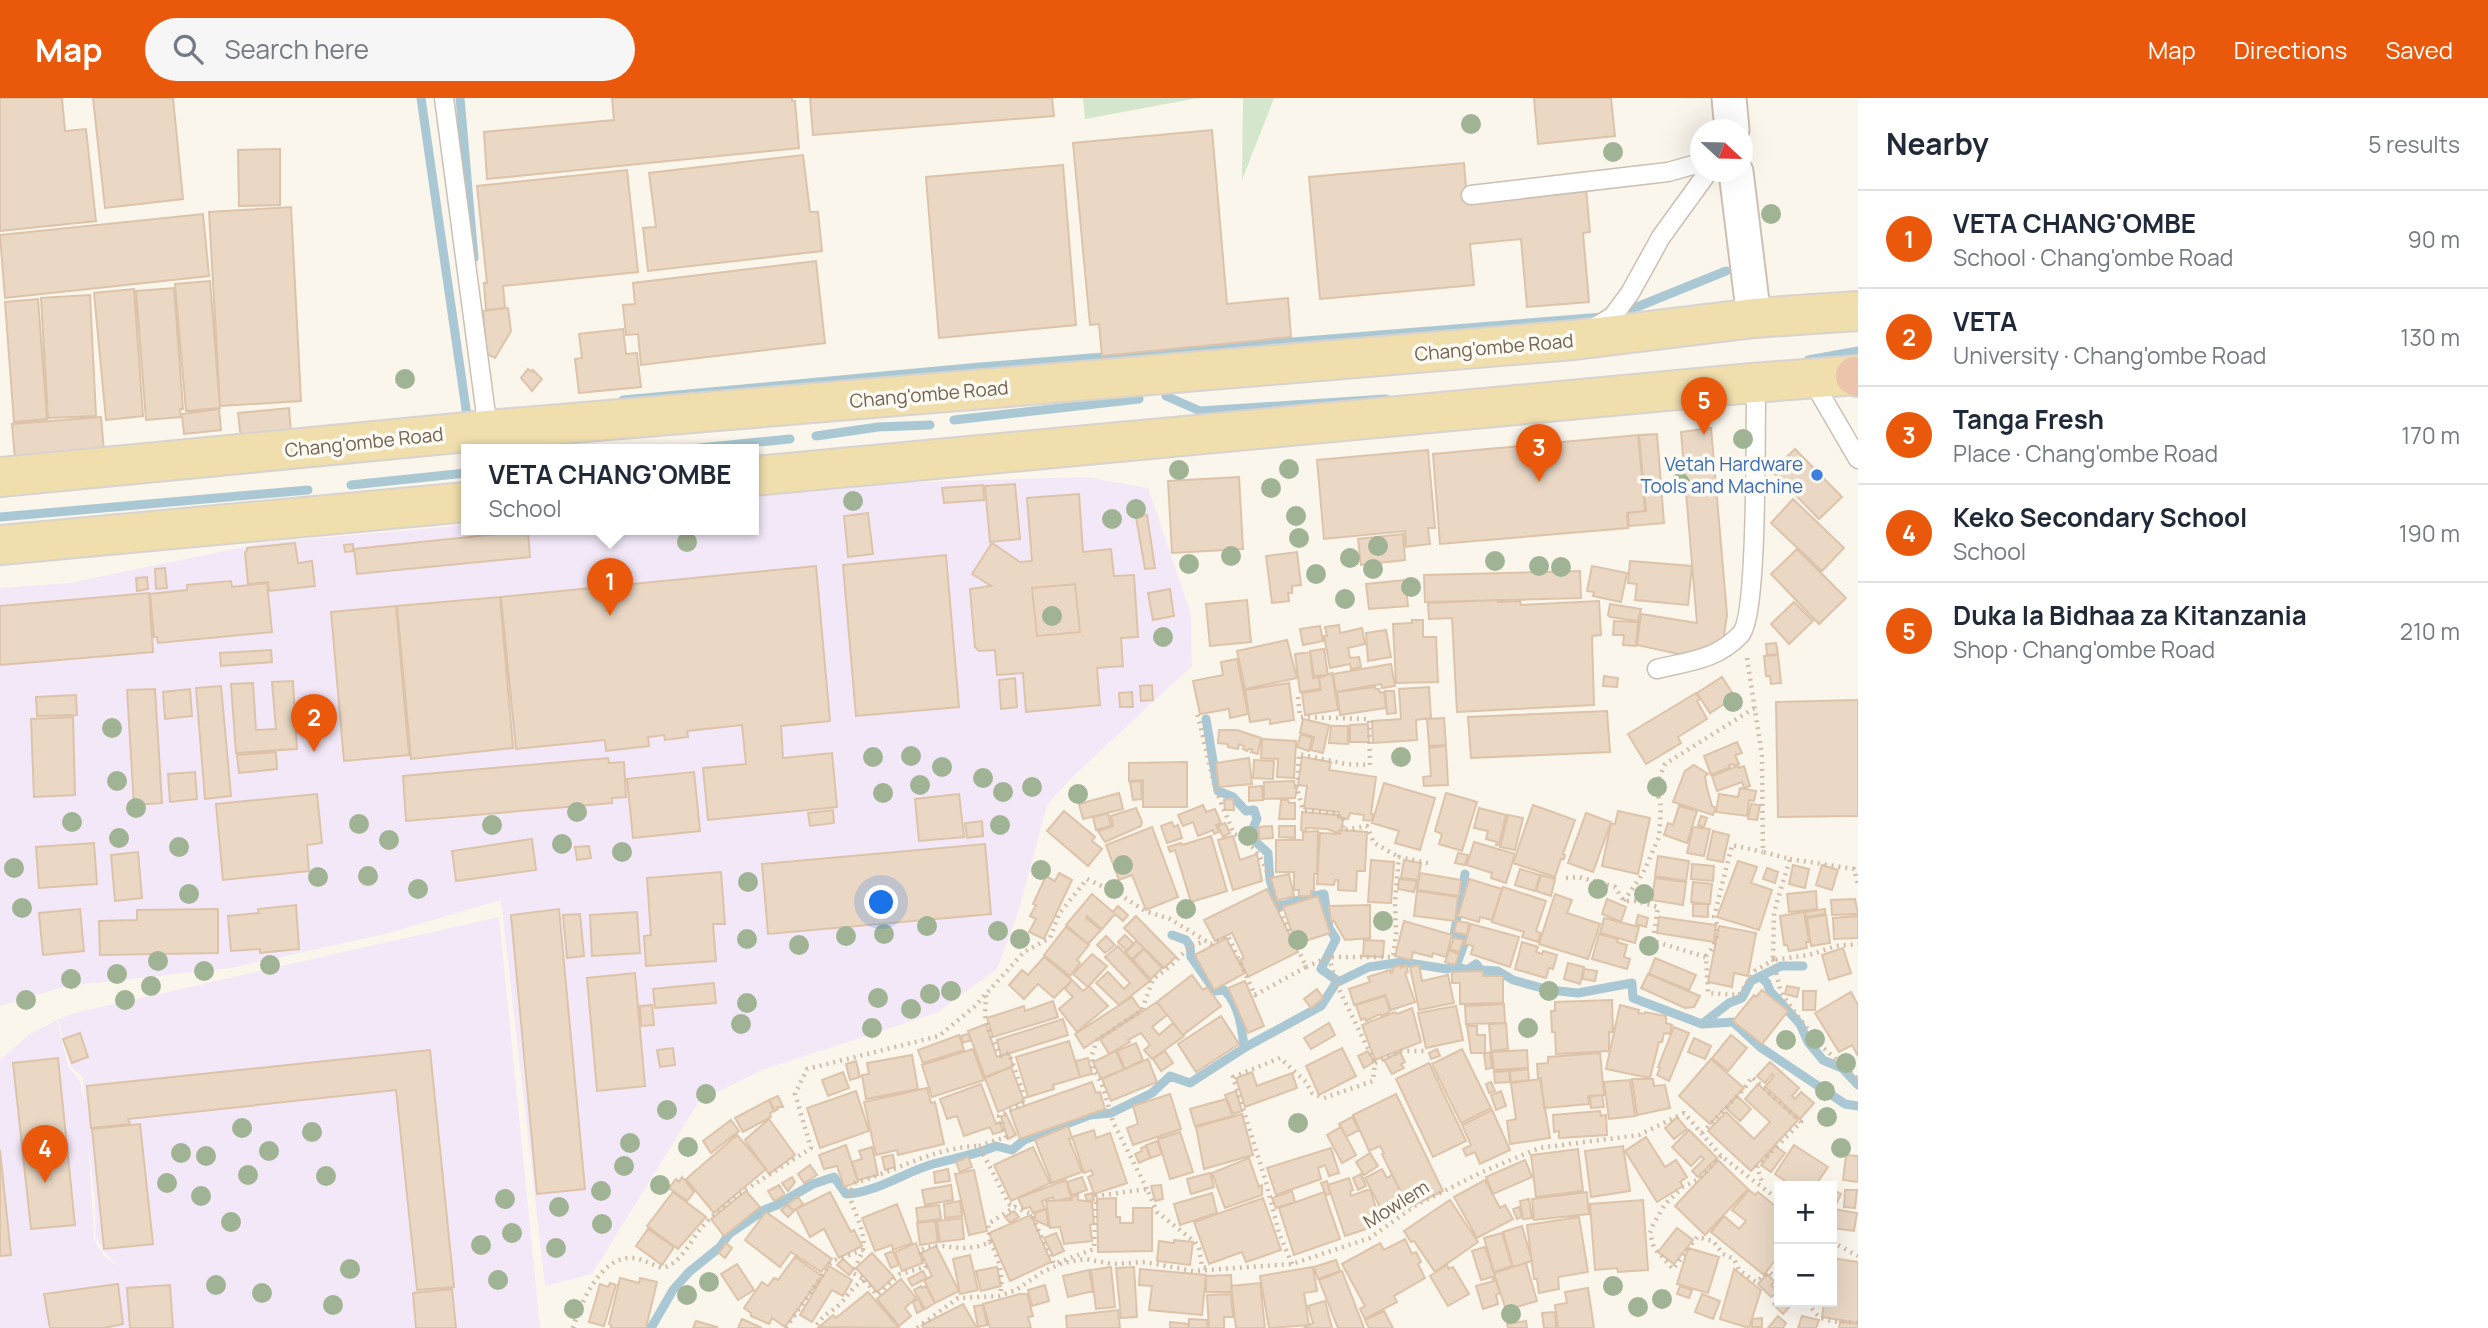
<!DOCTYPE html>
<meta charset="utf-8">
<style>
:root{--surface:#fff;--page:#f6f6f7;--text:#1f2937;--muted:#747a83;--line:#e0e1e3;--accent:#ea580c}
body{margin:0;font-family:Manrope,sans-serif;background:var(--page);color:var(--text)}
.controls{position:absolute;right:21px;bottom:21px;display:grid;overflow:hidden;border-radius:0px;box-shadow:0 7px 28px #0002}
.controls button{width:63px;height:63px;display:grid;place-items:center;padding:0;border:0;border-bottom:2px solid var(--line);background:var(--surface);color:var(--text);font:35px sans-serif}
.compass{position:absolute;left:1690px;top:21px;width:63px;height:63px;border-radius:50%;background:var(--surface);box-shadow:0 7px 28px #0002;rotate:112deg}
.you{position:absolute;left:882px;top:805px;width:24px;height:24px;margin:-18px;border:5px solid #fff;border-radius:50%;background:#1a73e8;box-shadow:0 0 0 10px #1a73e833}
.badge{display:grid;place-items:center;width:46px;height:46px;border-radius:50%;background:var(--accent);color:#fff;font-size:23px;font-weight:700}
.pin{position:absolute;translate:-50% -58px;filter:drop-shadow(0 2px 4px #0008)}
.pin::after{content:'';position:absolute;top:37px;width:24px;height:21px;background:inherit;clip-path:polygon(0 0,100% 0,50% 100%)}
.popup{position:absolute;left:461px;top:346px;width:298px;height:91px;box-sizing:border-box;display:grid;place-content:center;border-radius:0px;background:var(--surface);filter:drop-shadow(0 2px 5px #0005);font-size:23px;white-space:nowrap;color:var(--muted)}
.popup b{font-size:26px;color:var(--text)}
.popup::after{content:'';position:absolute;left:50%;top:100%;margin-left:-14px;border:14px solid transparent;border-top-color:var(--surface)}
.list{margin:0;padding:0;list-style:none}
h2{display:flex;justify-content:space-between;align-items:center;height:91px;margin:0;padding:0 28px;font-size:30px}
h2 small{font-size:23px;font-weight:400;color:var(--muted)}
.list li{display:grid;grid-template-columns:46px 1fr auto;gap:21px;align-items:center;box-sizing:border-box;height:98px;padding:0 28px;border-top:2px solid var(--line)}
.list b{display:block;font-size:26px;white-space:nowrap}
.list p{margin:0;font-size:23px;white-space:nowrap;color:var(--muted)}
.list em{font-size:23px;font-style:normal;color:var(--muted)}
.icon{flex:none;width:38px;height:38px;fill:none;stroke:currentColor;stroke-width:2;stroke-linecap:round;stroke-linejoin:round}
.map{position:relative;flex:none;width:1858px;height:1230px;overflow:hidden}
header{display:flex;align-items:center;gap:42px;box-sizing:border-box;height:98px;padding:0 35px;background:var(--accent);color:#fff}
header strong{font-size:33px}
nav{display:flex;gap:38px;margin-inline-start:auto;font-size:24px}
.search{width:490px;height:63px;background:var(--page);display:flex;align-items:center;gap:18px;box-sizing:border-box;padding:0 24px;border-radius:38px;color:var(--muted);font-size:26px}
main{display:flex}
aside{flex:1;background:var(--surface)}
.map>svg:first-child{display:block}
.education{fill:#f3e8f7;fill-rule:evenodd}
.green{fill:#d4e7cc}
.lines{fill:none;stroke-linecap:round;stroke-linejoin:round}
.stream{stroke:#aac8d3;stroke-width:9}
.building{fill:#ead8c5;stroke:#ddc3a9;stroke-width:2;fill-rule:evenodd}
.lane-casing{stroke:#ccc0b3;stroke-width:21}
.street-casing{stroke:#ccc0b3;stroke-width:37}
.primary-casing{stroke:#d8d3cf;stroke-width:42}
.highway-casing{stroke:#d8d3cf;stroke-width:42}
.path{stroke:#d2bdaa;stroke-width:4.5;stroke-dasharray:2 5;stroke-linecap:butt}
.lane{stroke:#fff;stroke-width:18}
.street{stroke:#fff;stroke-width:33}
.primary{stroke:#f0dead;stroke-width:38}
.highway{stroke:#ecc3ab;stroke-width:38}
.tree{fill:#a0b395}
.shop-dot{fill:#3f7fe0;stroke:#fdfaf2;stroke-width:2.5}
.labels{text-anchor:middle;stroke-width:7;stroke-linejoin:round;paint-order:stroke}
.street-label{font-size:19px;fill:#736152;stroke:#fdfaf2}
.shop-label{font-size:19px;fill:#366cbe;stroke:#fdfaf2;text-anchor:end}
</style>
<header>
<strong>Map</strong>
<div class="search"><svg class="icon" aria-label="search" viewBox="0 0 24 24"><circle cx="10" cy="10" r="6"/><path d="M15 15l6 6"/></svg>Search here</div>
<nav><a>Map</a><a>Directions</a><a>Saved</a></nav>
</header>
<main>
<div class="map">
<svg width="1858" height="1230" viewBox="0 0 1858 1230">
<rect width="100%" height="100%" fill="#faf6ec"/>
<!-- education -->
<path class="education" d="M 1086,379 L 1148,390 L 1191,516 L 1192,568 L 1071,680 L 1047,707 L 1018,815 L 997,871 L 936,915 L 762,972 L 699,1003 L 592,1176 L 545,1188 L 501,802 L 385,836 L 231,870 L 67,888 L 0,908 L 0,490 L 69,485 L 263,445 L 466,427 L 466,432 L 754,432 L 754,397 L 878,385 Z
M 499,819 L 540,1230 L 0,1230 L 0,962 L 30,936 L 57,922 L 68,969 L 79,981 L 85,1005 L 83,979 L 71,969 L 58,922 L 74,915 ZM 88,1040 L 95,1103 L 96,1140 L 107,1157 L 122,1171 L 104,1158 L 94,1142 Z"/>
<!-- green -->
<path class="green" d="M 1083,0 L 1198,0 L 1085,21 Z
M 1243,0 L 1274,0 L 1242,82 Z"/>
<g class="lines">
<!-- stream -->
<path class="stream" d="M 421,0 L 468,325
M 460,0 L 474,160
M 1617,217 L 1726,173
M 1808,262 L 1858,253
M 1166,298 L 1200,313 L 1386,301
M 623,302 L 980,269 L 1603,219
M 954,322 L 1139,301
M 816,338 L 878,329 L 930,327
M 679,352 L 790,341
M 351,387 L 466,375
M 0,419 L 308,392
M 1206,621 L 1218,693 L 1233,699 L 1246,713 L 1254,712 L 1257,721 L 1253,730 L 1256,744 L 1268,755 L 1270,782 L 1279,809 L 1301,801 L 1324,796 L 1329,830 L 1336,841 L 1321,871 L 1335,881
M 1172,837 L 1186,842 L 1190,848 L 1191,859 L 1215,893 L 1224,892 C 1239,906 1242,930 1244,950
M 1456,868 L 1466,841 L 1454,837 L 1465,776
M 1761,879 L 1767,885 L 1770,893 L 1800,926 L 1808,944 L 1823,962 L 1842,970 L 1858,987
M 1702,926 L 1729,905 L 1742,900 L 1751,883 L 1781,868 L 1803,868
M 651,1230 L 673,1192 L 689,1174 L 720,1149 L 729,1136 L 764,1112 L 777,1107 L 813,1086 L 834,1079 L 846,1096 C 875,1095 905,1074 933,1066 C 955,1060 975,1057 996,1048 L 1012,1052 L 1024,1042 L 1090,1017 L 1111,1015 L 1152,995 L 1170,978 L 1190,985 L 1244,950 L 1321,908 L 1336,885 L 1369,869 L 1402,864 L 1447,871 L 1456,868 L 1467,872 L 1476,866 L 1481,872 L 1498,873 L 1513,882 L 1549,892 L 1578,895 L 1632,885 L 1633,900 L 1702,926 L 1733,924 L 1760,949 L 1845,1006 L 1858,1008"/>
</g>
<!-- building -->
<path class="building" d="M 0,0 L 62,0 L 65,33 L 86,31 L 96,123 L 0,133 Z
M 93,0 L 173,0 L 183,101 L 105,110 Z
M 612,0 L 792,0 L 792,3 L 795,3 L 799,50 L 487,81 L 484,34 L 614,22 Z
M 810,0 L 1052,0 L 1054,18 L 813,37 Z
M 1534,0 L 1611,0 L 1615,38 L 1538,46 Z
M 1212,32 L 1227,206 L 1288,200 L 1291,239 L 1102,258 L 1099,226 L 1090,227 L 1073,45 Z
M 280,51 L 280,107 L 239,108 L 238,52 Z
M 803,57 L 810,114 L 818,114 L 822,153 L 648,173 L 643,130 L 656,129 L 649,75 Z
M 1464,65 L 1467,102 L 1586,91 L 1590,134 L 1583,135 L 1589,204 L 1527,209 L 1521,141 L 1470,146 L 1474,187 L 1320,201 L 1309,79 Z
M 1063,67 L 1076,227 L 939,240 L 926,79 Z
M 627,72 L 638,174 L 503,188 L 505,210 L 486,212 L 484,185 L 487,185 L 477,88 Z
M 291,109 L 301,303 L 220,308 L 209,114 Z
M 203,116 L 209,178 L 5,200 L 0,137 Z
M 816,163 L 825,245 L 641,267 L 638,236 L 626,237 L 623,207 L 635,206 L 633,185 Z
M 210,183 L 220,310 L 186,313 L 175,186 Z
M 174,190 L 183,311 L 180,311 L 181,319 L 146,322 L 136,193 Z
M 134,191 L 143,318 L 106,322 L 94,195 Z
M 90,197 L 96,318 L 48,320 L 41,200 Z
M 38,201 L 47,321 L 14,324 L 5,204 Z
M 508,210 L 511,233 L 495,260 L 487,256 L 483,213 Z
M 623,231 L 626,256 L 637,255 L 641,289 L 579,295 L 575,261 L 582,260 L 579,236 Z
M 528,271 L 532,274 L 533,272 L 542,281 L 532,293 L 521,280 Z
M 289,310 L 291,335 L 241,341 L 238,315 Z
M 219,311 L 221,332 L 184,336 L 182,316 Z
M 101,319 L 104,353 L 15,361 L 12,326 Z
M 1711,330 L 1727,517 L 1724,537 L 1719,551 L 1697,560 L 1637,547 L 1641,516 L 1697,525 L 1681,334 Z
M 1657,336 L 1664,425 L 1629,428 L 1628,415 L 1646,413 L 1639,337 Z
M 1638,337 L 1645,413 L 1627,415 L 1628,430 L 1440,446 L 1433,356 Z
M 1795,351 L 1842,399 L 1819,421 L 1772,373 Z
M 1428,352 L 1435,430 L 1428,430 L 1430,446 L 1406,449 L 1405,433 L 1324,441 L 1317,362 Z
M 1239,379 L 1243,451 L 1172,455 L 1168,383 Z
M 1015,386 L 1020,441 L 990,444 L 985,388 Z
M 983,387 L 984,402 L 944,405 L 942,390 Z
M 1079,396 L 1083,454 L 1111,451 L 1114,478 L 1134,477 L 1138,539 L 1121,540 L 1123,568 L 1097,570 L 1100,607 L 1026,614 L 1023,575 L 997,577 L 995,552 L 979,553 L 975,549 L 970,491 L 991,488 L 972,476 L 992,445 L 1020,464 L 1032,463 L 1027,400 ZM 1075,486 L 1080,534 L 1037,538 L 1032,490 Z
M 1793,401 L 1844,450 L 1822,473 L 1771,425 Z
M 868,415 L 873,456 L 848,459 L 844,418 Z
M 1147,417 L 1155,470 L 1145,471 L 1136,419 Z
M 528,433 L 530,459 L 357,476 L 354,451 Z
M 1403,436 L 1405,462 L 1361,467 L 1358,441 Z
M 295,445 L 298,465 L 312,463 L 315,488 L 269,493 L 268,484 L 248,486 L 245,454 L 247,453 L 247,450 Z
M 353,446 L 353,453 L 345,454 L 344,447 Z
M 1797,451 L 1846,500 L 1819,526 L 1771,476 Z
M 1297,454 L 1301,487 L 1292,488 L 1292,495 L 1288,495 L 1289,503 L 1272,505 L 1266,458 Z
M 946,457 L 959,609 L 856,618 L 843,467 Z
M 1630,463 L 1692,468 L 1688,507 L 1635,502 L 1637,486 L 1628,485 Z
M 816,468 L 830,623 L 781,628 L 783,660 L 832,655 L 837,709 L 708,722 L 703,670 L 746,666 L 742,627 L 687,633 L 688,639 L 665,642 L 664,637 L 648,639 L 649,648 L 606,653 L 605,642 L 516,651 L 501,499 Z
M 1592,468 L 1627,475 L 1621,504 L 1593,498 L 1594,494 L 1587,493 Z
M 165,470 L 167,490 L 156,491 L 155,471 Z
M 1580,473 L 1581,500 L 1425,504 L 1424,477 Z
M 147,479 L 148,491 L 137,493 L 136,480 Z
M 1405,482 L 1408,508 L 1369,511 L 1366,486 Z
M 231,483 L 232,489 L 267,485 L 272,534 L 158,545 L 157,539 L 154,539 L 150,496 L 187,492 L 187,487 Z
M 1075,486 L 1080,534 L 1037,538 L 1032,490 Z
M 1170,491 L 1174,518 L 1153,522 L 1148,495 Z
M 149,495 L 153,554 L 0,567 L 0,508 Z
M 500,499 L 513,650 L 411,661 L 397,508 Z
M 1247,502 L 1251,544 L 1210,548 L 1206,506 Z
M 1498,502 L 1498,504 L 1520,503 L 1521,507 L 1599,503 L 1601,537 L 1592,538 L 1594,607 L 1457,614 L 1452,520 L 1429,521 L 1428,505 Z
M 1794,504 L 1813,523 L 1789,546 L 1771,526 Z
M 1610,506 L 1641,511 L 1638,523 L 1610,519 L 1608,517 Z
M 396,508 L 409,657 L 344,663 L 331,514 Z
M 1412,522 L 1423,522 L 1423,539 L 1436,539 L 1438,584 L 1396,585 L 1393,526 L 1412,525 Z
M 1614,523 L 1638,524 L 1636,548 L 1623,547 L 1624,537 L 1613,537 Z
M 1339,527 L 1340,535 L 1362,530 L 1365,546 L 1348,550 L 1350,560 L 1359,559 L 1361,569 L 1351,571 L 1350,566 L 1330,570 L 1324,538 L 1327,538 L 1325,529 Z
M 1320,528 L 1323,543 L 1303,547 L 1300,531 Z
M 1386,532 L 1391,559 L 1368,563 L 1366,535 Z
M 1287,542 L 1297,580 L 1245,591 L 1237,553 Z
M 1776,545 L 1778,556 L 1767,557 L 1766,546 Z
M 1324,551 L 1328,577 L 1314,578 L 1310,553 Z
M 271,552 L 272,564 L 221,568 L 220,555 Z
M 1310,554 L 1313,580 L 1319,579 L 1320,591 L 1300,594 L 1295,556 Z
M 1778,557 L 1781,585 L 1771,586 L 1770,578 L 1766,578 L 1764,558 Z
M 1237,561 L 1248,616 L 1230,620 L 1229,611 L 1200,616 L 1193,583 L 1223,577 L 1221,564 Z
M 1391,566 L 1395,588 L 1382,590 L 1381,586 L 1336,594 L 1333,576 Z
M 1332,575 L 1338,612 L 1305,617 L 1302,595 L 1321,592 L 1319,580 Z
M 1604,578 L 1618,580 L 1617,589 L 1603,588 Z
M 1722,579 L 1735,599 L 1710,615 L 1697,595 Z
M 1015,580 L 1017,609 L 1001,611 L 999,582 Z
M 293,583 L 297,651 L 236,655 L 231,586 L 253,585 L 256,632 L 276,631 L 272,584 Z
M 1289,585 L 1294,622 L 1270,626 L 1270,621 L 1250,624 L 1245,592 Z
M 1152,587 L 1153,602 L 1141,603 L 1140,588 Z
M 221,588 L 231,698 L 205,701 L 196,590 Z
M 1375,589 L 1376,591 L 1379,591 L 1380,595 L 1384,594 L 1386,610 L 1340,617 L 1337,594 Z
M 1429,589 L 1431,620 L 1416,622 L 1417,642 L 1373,645 L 1372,623 L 1401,621 L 1399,591 Z
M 155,591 L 162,705 L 134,707 L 127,592 Z
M 190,591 L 192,618 L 165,621 L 163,594 Z
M 1385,593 L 1394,593 L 1396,615 L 1387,616 Z
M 1132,594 L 1133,609 L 1120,609 L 1119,595 Z
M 1696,595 L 1700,601 L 1697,603 L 1707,621 L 1678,639 L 1681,645 L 1646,666 L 1628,636 Z
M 76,597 L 77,617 L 37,618 L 36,599 Z
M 1858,602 L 1858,718 L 1778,719 L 1776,604 Z
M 1607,613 L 1610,654 L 1471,660 L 1468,619 Z
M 73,619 L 75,697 L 34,699 L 31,621 Z
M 1444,620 L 1446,647 L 1429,648 L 1427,621 Z
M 1303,621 L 1329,627 L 1323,655 L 1311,652 L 1314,639 L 1300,635 Z
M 1368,626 L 1369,644 L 1350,644 L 1350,627 Z
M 1331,628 L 1348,628 L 1348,646 L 1329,645 Z
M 1219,632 L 1237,632 L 1261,640 L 1258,656 L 1251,654 L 1252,651 L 1249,651 L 1247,653 L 1243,651 L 1244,648 L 1239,646 L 1238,651 L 1228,649 L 1228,646 L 1218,645 Z
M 1301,636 L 1312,640 L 1309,653 L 1297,649 Z
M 1262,641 L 1296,643 L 1294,680 L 1277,679 L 1278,661 L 1261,660 Z
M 1737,644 L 1742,655 L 1735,657 L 1739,666 L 1734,668 L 1733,666 L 1729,667 L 1730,669 L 1711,677 L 1704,658 Z
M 1446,648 L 1448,687 L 1424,688 L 1423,679 L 1431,678 L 1429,650 Z
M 276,654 L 277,671 L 239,675 L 237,657 Z
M 1302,659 L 1331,664 L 1329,672 L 1376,679 L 1371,716 L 1373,716 L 1372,723 L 1363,722 L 1364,717 L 1350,715 L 1348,721 L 1339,719 L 1339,714 L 1304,710 L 1307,688 L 1298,687 Z
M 608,660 L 609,665 L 624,664 L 626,699 L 612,700 L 612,705 L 406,723 L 403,678 Z
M 1249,660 L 1252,686 L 1219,689 L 1216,665 Z
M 1254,662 L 1274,663 L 1273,681 L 1253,680 Z
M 1187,664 L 1187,709 L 1143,709 L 1143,682 L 1129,683 L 1129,665 Z
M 1694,667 L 1708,676 L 1705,678 L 1707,690 L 1712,708 L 1716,710 L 1713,717 L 1673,704 L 1685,673 Z
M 1738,668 L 1739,670 L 1744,668 L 1750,688 L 1744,690 L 1742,684 L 1717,693 L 1712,678 Z
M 195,674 L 197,701 L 170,704 L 168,676 Z
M 694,674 L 700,733 L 633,740 L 627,681 Z
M 1141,683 L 1142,701 L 1133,702 L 1130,684 Z
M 1294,683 L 1295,690 L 1297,690 L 1295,700 L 1264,701 L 1264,684 Z
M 1384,685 L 1435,700 L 1420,752 L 1395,745 L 1399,733 L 1372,725 Z
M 1262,688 L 1263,702 L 1249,703 L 1249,689 Z
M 1740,690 L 1756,693 L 1754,703 L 1749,702 L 1747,718 L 1716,714 L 1719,696 L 1738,699 Z
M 1119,695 L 1123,711 L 1083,721 L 1079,706 Z
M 1446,695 L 1477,704 L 1462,753 L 1439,746 L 1442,736 L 1435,733 Z
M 317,696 L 322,745 L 307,747 L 309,773 L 223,782 L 216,706 Z
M 959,696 L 964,739 L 919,743 L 915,701 Z
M 1233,701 L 1234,712 L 1225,712 L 1224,702 Z
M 1281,702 L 1288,702 L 1289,705 L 1295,705 L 1295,721 L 1279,721 Z
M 1751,706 L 1760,707 L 1757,722 L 1748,721 Z
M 1203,707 L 1206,714 L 1215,711 L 1221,725 L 1216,727 L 1219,734 L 1214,736 L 1213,732 L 1198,738 L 1193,724 L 1183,728 L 1178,717 Z
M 1533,707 L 1575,722 L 1563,756 L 1565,757 L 1564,761 L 1561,761 L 1555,779 L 1513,765 Z
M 1679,708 L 1697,713 L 1687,745 L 1664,737 L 1668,725 L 1673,727 Z
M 1136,710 L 1142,724 L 1141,728 L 1105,744 L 1098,733 L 1113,728 L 1111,718 Z
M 1479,710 L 1506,717 L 1499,747 L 1496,747 L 1497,744 L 1486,741 L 1488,733 L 1474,730 Z
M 833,712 L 834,725 L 810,728 L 808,715 Z
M 1064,713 L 1095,739 L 1092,743 L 1102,751 L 1088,768 L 1047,733 Z
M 1618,713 L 1650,720 L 1638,776 L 1602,768 L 1611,725 L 1615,726 Z
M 1302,714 L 1338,717 L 1338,720 L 1343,720 L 1342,732 L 1339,732 L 1338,735 L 1327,731 L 1306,730 L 1306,733 L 1301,732 Z
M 1108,715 L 1111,728 L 1096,732 L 1093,719 Z
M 1586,715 L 1611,724 L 1593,774 L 1568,765 Z
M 1508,717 L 1523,720 L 1515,752 L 1500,749 Z
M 1701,718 L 1707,720 L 1704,729 L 1698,727 Z
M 982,723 L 983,738 L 967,740 L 965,725 Z
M 1172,724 L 1174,729 L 1178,727 L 1182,740 L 1167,745 L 1161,728 Z
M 1225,725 L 1230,735 L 1223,739 L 1218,728 Z
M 1272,728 L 1273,740 L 1259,741 L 1259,729 Z
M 1279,728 L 1295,728 L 1295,740 L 1279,739 Z
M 1152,729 L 1178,799 L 1146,812 L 1132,777 L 1119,782 L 1106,747 Z
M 1693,729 L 1710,731 L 1704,758 L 1687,755 Z
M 1341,732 L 1367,734 L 1365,773 L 1357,773 L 1356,793 L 1338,792 L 1338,782 L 1335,782 L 1334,787 L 1317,786 L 1320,735 L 1340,736 Z
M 1318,733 L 1317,776 L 1314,776 L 1314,793 L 1311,793 L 1311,798 L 1299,798 L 1299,792 L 1294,792 L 1294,774 L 1276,774 L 1276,742 L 1303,742 L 1303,734 Z
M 1713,733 L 1729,737 L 1723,764 L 1707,761 Z
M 1211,738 L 1227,793 L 1191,804 L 1175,752 L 1170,754 L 1168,749 L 1181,745 L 1182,747 Z
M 1233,738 L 1240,762 L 1257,756 L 1262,783 L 1233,792 L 1218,742 Z
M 532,741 L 536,772 L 456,783 L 452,753 Z
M 1474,744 L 1515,756 L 1506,785 L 1491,780 L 1492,775 L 1467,767 Z
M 94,745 L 97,786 L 39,790 L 36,749 Z
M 985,746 L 991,816 L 768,836 L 762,766 Z
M 589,748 L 591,760 L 577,762 L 575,749 Z
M 138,754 L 142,800 L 115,803 L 111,757 Z
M 1458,755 L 1468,757 L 1465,767 L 1455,765 Z
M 1658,758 L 1689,763 L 1686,783 L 1655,778 Z
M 1371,762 L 1394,764 L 1391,805 L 1368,804 Z
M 1404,762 L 1421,765 L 1418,782 L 1401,780 Z
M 1738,763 L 1757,769 L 1751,785 L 1772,792 L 1759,832 L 1717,819 Z
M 1692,766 L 1714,768 L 1713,783 L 1691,781 Z
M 1793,767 L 1809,771 L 1805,790 L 1789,786 Z
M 1822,767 L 1838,772 L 1832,792 L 1816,787 Z
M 1767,770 L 1778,774 L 1775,785 L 1763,781 Z
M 1520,771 L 1540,777 L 1535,793 L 1515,787 Z
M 721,774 L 725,826 L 713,826 L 716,863 L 646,868 L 644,838 L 651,837 L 647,780 Z
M 1059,775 L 1072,782 L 1044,841 L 1029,834 L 1036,821 L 1030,818 L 1036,807 L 1033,806 L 1046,778 L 1055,783 Z
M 1420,775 L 1461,782 L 1459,798 L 1417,792 Z
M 1289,776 L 1294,798 L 1277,803 L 1271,780 Z
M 1541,777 L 1555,781 L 1551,798 L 1536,793 Z
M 1655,780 L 1686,784 L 1683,807 L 1652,802 Z
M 1399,781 L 1417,783 L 1414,794 L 1398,791 Z
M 1469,781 L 1502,791 L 1492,822 L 1480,819 L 1479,824 L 1458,818 Z
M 1693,784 L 1712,786 L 1710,806 L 1691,804 Z
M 1503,789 L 1546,803 L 1536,833 L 1541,835 L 1538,844 L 1522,839 L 1524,834 L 1492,824 Z
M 1267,791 L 1298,854 L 1248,879 L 1240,862 L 1244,860 L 1232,835 L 1215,843 L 1204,822 Z
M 1417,793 L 1458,799 L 1455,823 L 1414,818 Z
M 1816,793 L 1817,811 L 1789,814 L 1787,796 Z
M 1092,796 L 1113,814 L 1118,808 L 1128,817 L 1123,823 L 1115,816 L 1102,831 L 1087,818 L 1086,820 L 1101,832 L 1088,846 L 1066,827 Z
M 1555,796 L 1572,802 L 1567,815 L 1600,826 L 1588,861 L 1539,846 Z
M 1318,798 L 1330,835 L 1296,846 L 1283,809 Z
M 1607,801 L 1626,809 L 1621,824 L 1602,816 Z
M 1855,801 L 1858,816 L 1832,817 L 1831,802 Z
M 1693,806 L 1708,806 L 1708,819 L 1693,818 Z
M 296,807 L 299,851 L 260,855 L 260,851 L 231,853 L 228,818 L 259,815 L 258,811 Z
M 1370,807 L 1370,840 L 1345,842 L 1334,823 L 1331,824 L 1329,808 Z
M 80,811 L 84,853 L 43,857 L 39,815 Z
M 218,811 L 218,855 L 100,857 L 99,823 L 137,822 L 137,812 Z
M 559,811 L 585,1091 L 537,1096 L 511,817 Z
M 1825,811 L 1825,816 L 1806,819 L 1805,814 Z
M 637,814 L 640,855 L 592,858 L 590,817 Z
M 1804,814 L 1809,844 L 1806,844 L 1807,850 L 1789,853 L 1787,847 L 1784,847 L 1780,818 Z
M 580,816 L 584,858 L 567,860 L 563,817 Z
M 1638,817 L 1648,820 L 1646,829 L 1636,826 Z
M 1826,817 L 1830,845 L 1811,848 L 1807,820 Z
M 1136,818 L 1176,859 L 1164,870 L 1124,830 Z
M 1858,818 L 1858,840 L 1834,841 L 1833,820 Z
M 1659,819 L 1716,827 L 1714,844 L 1657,835 Z
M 1604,820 L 1639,829 L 1635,845 L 1600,835 Z
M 1404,823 L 1452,837 L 1446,859 L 1433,855 L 1432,859 L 1413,854 L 1411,862 L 1395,858 Z
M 1457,823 L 1469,825 L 1467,837 L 1454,834 Z
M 1471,826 L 1519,839 L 1510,869 L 1471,856 L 1473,848 L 1465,846 Z
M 1719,828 L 1756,835 L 1748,878 L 1734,875 L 1732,889 L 1708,884 Z
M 1066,829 L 1089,847 L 1077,862 L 1080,865 L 1070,878 L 1044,857 Z
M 1599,836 L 1618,841 L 1617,844 L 1627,847 L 1624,859 L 1630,861 L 1627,871 L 1592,861 Z
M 1125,837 L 1134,846 L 1127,853 L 1118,844 Z
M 1106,838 L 1115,847 L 1105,855 L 1097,847 Z
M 1226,840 L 1245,875 L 1214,892 L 1195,857 Z
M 1454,840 L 1464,842 L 1459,854 L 1450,851 Z
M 1364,842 L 1384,843 L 1383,859 L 1363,858 Z
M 1136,843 L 1144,850 L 1132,861 L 1125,854 Z
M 1522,844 L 1538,849 L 1536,854 L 1542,856 L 1543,853 L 1557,857 L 1553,871 L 1549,870 L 1546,880 L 1515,871 Z
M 1118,848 L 1150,883 L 1119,907 L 1096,885 L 1108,874 L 1124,891 L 1130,885 L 1105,859 Z
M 1843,850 L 1851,875 L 1829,882 L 1822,857 Z
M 1144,851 L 1162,870 L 1151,881 L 1133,862 Z
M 1449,852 L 1459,856 L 1455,867 L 1445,864 Z
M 1092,856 L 1107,868 L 1088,889 L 1073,876 Z
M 1044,859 L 1072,882 L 1054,900 L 1038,886 L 1024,901 L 1009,887 L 1022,872 L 1028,877 Z
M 1655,860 L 1696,877 L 1689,892 L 1649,876 Z
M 1568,865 L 1584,869 L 1580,886 L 1564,881 Z
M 1400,867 L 1401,870 L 1406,867 L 1408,874 L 1405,875 L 1415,904 L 1391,912 L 1385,897 L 1354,907 L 1349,891 L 1370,884 L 1368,879 L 1390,872 L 1391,875 L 1393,874 L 1392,870 Z
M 1419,867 L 1422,883 L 1448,877 L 1454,905 L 1419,912 L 1410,869 Z
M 1584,871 L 1597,873 L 1595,883 L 1583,881 Z
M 1483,873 L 1483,878 L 1503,878 L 1503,905 L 1460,906 L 1460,885 L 1452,885 L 1452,874 Z
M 635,875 L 645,988 L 597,993 L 587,880 Z
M 1648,876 L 1700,898 L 1694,909 L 1685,910 L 1641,890 Z
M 1192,877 L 1203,892 L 1207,889 L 1221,908 L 1183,937 L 1157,904 Z
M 1072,882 L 1083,893 L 1089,888 L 1108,908 L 1077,934 L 1059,911 L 1073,899 L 1065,891 Z
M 1245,883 L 1264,928 L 1248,935 L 1228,890 Z
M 714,885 L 716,905 L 655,910 L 653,891 Z
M 1787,888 L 1799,890 L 1797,899 L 1785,896 Z
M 1317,891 L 1323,900 L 1311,910 L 1304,901 Z
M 1762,892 L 1788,913 L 1762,946 L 1733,923 L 1754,897 L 1756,899 Z
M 1803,893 L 1816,893 L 1815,912 L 1803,912 Z
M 1851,894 L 1858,907 L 1858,958 L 1852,947 L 1839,954 L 1815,915 Z
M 1385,898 L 1390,913 L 1388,915 L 1381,918 L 1380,916 L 1366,923 L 1365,920 L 1361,922 L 1356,907 Z
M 1132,899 L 1141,912 L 1084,950 L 1075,936 Z
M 1612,902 L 1613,934 L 1609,934 L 1609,953 L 1556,956 L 1555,934 L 1552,934 L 1551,913 L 1555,913 L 1555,904 Z
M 1053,903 L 1058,919 L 993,939 L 987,920 L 1024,908 L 1025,913 Z
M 1157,904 L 1167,917 L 1152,929 L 1159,937 L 1173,925 L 1184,938 L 1152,961 L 1144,952 L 1150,947 L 1141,935 L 1128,942 L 1130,944 L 1109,956 L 1100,941 Z
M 1504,906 L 1505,925 L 1466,926 L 1465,908 Z
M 652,907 L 654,927 L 641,928 L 640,908 Z
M 1620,907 L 1639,912 L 1638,915 L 1644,916 L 1645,914 L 1666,918 L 1666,925 L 1672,927 L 1670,936 L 1664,935 L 1662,944 L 1659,944 L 1650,980 L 1606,971 Z
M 1456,908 L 1463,942 L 1426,950 L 1418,915 Z
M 1412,910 L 1421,944 L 1375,962 L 1362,927 L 1395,914 L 1397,916 Z
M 1221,918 L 1239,946 L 1196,974 L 1178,946 Z
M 1063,921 L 1068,937 L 1001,958 L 997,942 Z
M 1329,925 L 1335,937 L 1311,951 L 1304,940 Z
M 1506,925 L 1508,951 L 1491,953 L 1489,926 Z
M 986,926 L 997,959 L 1009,955 L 1013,968 L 985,979 L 968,933 Z
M 1467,928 L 1477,928 L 1477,937 L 1485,937 L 1485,955 L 1471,955 Z
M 1674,929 L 1689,935 L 1669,983 L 1657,977 L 1660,970 L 1658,969 Z
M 80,935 L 88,959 L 72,965 L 63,941 Z
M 968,936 L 971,942 L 963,945 L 961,938 Z
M 959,937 L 964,952 L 923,965 L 918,952 Z
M 1731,937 L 1747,950 L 1728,973 L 1712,960 Z
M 1694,940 L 1711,948 L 1705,961 L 1688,954 Z
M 1069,943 L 1080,979 L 1053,987 L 1054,991 L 1028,999 L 1016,959 Z
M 1136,945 L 1143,962 L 1125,971 L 1117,953 Z
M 673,950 L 675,967 L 660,969 L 657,952 Z
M 1342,950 L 1356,978 L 1319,997 L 1306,968 Z
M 973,951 L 984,982 L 932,999 L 922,967 Z
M 1437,951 L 1440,958 L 1431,961 L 1429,955 Z
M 1462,951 L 1491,1010 L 1461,1025 L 1432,966 Z
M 430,952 L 454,1189 L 417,1192 L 396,992 L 128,1021 L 130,1026 L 91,1030 L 87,988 Z
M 1527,952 L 1528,970 L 1494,972 L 1492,954 Z
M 1116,953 L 1124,971 L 1101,981 L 1093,964 Z
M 1165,953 L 1173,965 L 1161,973 L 1153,961 Z
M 1368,953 L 1374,964 L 1364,970 L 1358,958 Z
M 1400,954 L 1405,964 L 1401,966 L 1404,970 L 1392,976 L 1384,962 Z
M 1490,954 L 1492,970 L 1486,971 L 1484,956 Z
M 1600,955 L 1604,997 L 1588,998 L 1589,1006 L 1544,1010 L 1541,980 L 1538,980 L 1537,966 L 1548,965 L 1548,959 Z
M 912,957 L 918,991 L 866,1001 L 862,977 L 869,976 L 867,965 Z
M 58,960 L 75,1127 L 31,1131 L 13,965 Z
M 1088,960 L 1092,976 L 1080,979 L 1076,963 Z
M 1148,961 L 1157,984 L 1111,1003 L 1102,981 Z
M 1711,961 L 1744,990 L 1710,1026 L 1679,998 Z
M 856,963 L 860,979 L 850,982 L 846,966 Z
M 1770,964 L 1799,990 L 1792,998 L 1795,1001 L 1801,994 L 1814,1005 L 1800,1021 L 1765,989 L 1774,978 L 1772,976 L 1765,985 L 1757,978 Z
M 1429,965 L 1466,1043 L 1433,1059 L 1396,981 Z
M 1011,969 L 1024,1003 L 998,1014 L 985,980 Z
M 1528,971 L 1529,982 L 1511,984 L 1510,973 Z
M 1509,973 L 1510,984 L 1495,985 L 1494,974 Z
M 843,974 L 849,990 L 828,998 L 822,982 Z
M 1252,974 L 1257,988 L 1292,975 L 1297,990 L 1245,1009 L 1236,980 Z
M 1540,981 L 1550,1040 L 1510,1046 L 1507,1023 L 1516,1021 L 1511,985 Z
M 1632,981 L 1653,981 L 1654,988 L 1665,987 L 1670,1010 L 1637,1017 Z
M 1630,982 L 1635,1018 L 1609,1021 L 1604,984 Z
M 1092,984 L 1096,995 L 1100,994 L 1105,1011 L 1020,1041 L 1010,1013 Z
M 1491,984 L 1495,993 L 1489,995 L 1486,986 Z
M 981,986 L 996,1026 L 1000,1024 L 1003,1033 L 993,1036 L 990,1029 L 964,1038 L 957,1018 L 947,1021 L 940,1001 Z
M 1758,986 L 1798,1022 L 1751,1073 L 1708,1033 L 1726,1014 L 1754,1041 L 1770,1024 L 1745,1001 Z
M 927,990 L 931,1005 L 935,1004 L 944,1046 L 898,1057 L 897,1052 L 876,1057 L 864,1004 Z
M 856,993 L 869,1033 L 820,1050 L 807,1010 Z
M 1236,993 L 1242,1013 L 1233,1016 L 1225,997 Z
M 1501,993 L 1506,1008 L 1496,1012 L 1491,997 Z
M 1170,996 L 1181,1031 L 1133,1047 L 1127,1030 L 1138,1026 L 1133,1008 Z
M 1396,996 L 1443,1093 L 1410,1109 L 1407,1104 L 1406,1105 L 1382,1056 L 1384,1055 L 1380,1048 L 1369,1053 L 1353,1017 Z
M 1602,997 L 1604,1009 L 1591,1010 L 1590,999 Z
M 778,998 L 783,1009 L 777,1009 L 778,1011 L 775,1013 L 769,1002 Z
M 1737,998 L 1751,1011 L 1740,1023 L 1726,1010 Z
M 1226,1001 L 1233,1018 L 1195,1028 L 1190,1011 Z
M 769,1002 L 774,1013 L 770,1015 L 771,1019 L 743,1034 L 735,1020 Z
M 1492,1012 L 1510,1052 L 1480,1066 L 1475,1054 L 1466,1058 L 1463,1051 L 1471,1047 L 1462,1027 Z
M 1600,1013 L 1601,1018 L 1606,1017 L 1607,1037 L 1559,1040 L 1559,1033 L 1554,1034 L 1553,1017 Z
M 1006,1016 L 1016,1037 L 1008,1041 L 1001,1019 Z
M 1242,1016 L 1253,1057 L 1204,1071 L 1196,1029 Z
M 1352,1019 L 1359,1032 L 1346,1039 L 1339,1026 Z
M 1677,1019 L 1687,1031 L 1674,1041 L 1665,1030 Z
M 769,1021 L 795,1057 L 769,1076 L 745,1042 Z
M 731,1022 L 739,1033 L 711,1055 L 703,1043 Z
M 140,1026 L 153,1146 L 104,1151 L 92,1031 Z
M 1068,1028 L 1072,1040 L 1069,1041 L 1082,1074 L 1052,1085 L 1035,1042 Z
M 1341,1029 L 1356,1057 L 1342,1065 L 1327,1037 Z
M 1094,1032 L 1096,1040 L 1110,1035 L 1127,1085 L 1094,1096 L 1088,1079 L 1093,1077 L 1091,1072 L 1084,1075 L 1072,1039 Z
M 1689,1032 L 1717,1060 L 1698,1079 L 1692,1073 L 1704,1061 L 1701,1058 L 1691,1068 L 1672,1049 Z
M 1180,1034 L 1193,1074 L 1170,1081 L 1158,1041 Z
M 737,1037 L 766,1071 L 714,1115 L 686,1081 Z
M 1646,1039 L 1665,1069 L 1676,1062 L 1687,1079 L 1680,1084 L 1683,1088 L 1657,1104 L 1625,1053 Z
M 1157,1043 L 1162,1056 L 1151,1060 L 1146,1047 Z
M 846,1047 L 858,1084 L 844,1089 L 837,1068 L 824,1071 L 819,1057 Z
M 1794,1047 L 1828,1069 L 1815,1088 L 1786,1088 L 1788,1085 L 1775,1076 Z
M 1146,1048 L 1150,1060 L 1139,1065 L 1135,1056 L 1142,1053 L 1141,1050 Z
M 1623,1048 L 1630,1093 L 1591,1099 L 1585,1053 Z
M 1775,1048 L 1785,1055 L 1771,1074 L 1761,1067 Z
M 872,1049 L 878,1077 L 858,1082 L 852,1064 L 862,1061 L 859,1053 Z
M 1033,1049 L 1050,1085 L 1011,1103 L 994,1067 Z
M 1331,1050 L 1339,1075 L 1329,1078 L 1325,1067 L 1318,1070 L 1321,1081 L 1276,1097 L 1267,1070 Z
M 1578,1051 L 1583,1093 L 1536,1099 L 1531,1057 Z
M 0,1052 L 11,1157 L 0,1158 Z
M 1370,1055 L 1378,1068 L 1364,1077 L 1356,1064 Z
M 893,1057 L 895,1069 L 885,1072 L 882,1059 Z
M 1846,1057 L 1858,1058 L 1858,1084 L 1843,1082 Z
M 968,1059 L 972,1069 L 960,1074 L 956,1064 Z
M 1249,1060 L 1259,1089 L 1262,1087 L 1262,1097 L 1225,1110 L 1212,1075 Z
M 1525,1062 L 1532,1079 L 1493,1096 L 1486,1079 Z
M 1718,1062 L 1748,1091 L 1705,1137 L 1675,1108 Z
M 810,1067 L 817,1077 L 804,1085 L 798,1076 Z
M 948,1071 L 950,1083 L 935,1085 L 934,1074 Z
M 1382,1071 L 1387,1080 L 1392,1077 L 1400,1092 L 1395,1095 L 1404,1112 L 1386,1121 L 1365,1080 Z
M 974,1072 L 987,1133 L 969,1137 L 955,1076 Z
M 1210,1075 L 1214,1089 L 1191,1096 L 1187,1081 Z
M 1361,1076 L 1366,1088 L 1358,1092 L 1353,1080 Z
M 682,1079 L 694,1094 L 687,1103 L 669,1090 L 676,1081 L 679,1084 Z
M 792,1079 L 795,1084 L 788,1093 L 782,1085 Z
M 1082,1079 L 1087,1092 L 1072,1097 L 1067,1084 Z
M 1349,1080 L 1353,1092 L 1350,1093 L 1351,1098 L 1370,1091 L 1381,1126 L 1345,1138 L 1328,1087 Z
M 1066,1082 L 1071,1100 L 1054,1103 L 1053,1099 L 1042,1103 L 1045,1111 L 1033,1115 L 1030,1109 L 1023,1111 L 1018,1100 Z
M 1485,1082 L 1500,1110 L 1505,1107 L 1513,1121 L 1477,1140 L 1454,1099 Z
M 1327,1083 L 1330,1096 L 1326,1097 L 1321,1085 Z
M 779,1087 L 785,1097 L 774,1103 L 768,1093 Z
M 951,1087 L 953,1102 L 925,1107 L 922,1092 Z
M 1161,1087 L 1163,1101 L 1155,1103 L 1151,1088 Z
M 1832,1091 L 1841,1096 L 1834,1111 L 1832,1110 Z
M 1749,1092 L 1755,1097 L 1758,1094 L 1779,1111 L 1779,1157 L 1764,1177 L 1711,1134 L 1724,1118 L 1739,1131 L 1746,1123 L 1732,1112 Z
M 1845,1092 L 1857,1092 L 1855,1110 L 1844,1109 Z
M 746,1093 L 760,1109 L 724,1138 L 711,1121 Z
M 1292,1093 L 1295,1104 L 1276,1110 L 1272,1100 Z
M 673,1094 L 706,1119 L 678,1151 L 647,1128 Z
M 830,1094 L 851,1134 L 854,1132 L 862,1148 L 839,1160 L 824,1131 L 810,1139 L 796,1111 Z
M 1324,1094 L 1340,1141 L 1294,1157 L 1279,1110 Z
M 1587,1094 L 1589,1116 L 1534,1122 L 1532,1101 Z
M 1092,1095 L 1094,1102 L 1087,1103 L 1085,1097 Z
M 1212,1095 L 1217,1115 L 1180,1127 L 1174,1106 Z
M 1078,1097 L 1078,1102 L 1092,1104 L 1094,1126 L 1090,1127 L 1092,1143 L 1064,1146 L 1060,1129 L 1050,1130 L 1046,1103 L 1072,1102 L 1071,1098 Z
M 798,1099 L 803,1106 L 793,1113 L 788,1106 Z
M 1116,1100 L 1116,1119 L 1120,1119 L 1120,1125 L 1133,1125 L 1133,1110 L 1152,1110 L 1152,1153 L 1098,1154 L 1097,1101 Z
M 1263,1100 L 1281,1152 L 1246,1164 L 1242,1154 L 1209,1166 L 1194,1124 Z
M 1529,1101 L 1532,1120 L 1523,1121 L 1520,1103 Z
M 1450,1102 L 1478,1144 L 1435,1174 L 1414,1143 L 1411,1144 L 1404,1133 Z
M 1643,1102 L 1648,1172 L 1618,1174 L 1617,1170 L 1595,1172 L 1590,1106 Z
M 960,1103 L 962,1118 L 945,1120 L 944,1106 Z
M 897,1106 L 912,1145 L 893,1152 L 892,1147 L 875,1153 L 862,1120 Z
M 787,1107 L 794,1113 L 788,1119 L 781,1112 Z
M 939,1107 L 941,1121 L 918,1124 L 916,1110 Z
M 1519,1109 L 1522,1119 L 1517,1121 L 1513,1111 Z
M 1046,1111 L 1048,1128 L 1035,1122 L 1035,1115 Z
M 1834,1111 L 1857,1115 L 1854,1133 L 1832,1130 Z
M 1014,1113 L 1019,1119 L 1010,1125 L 1005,1119 Z
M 766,1114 L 832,1161 L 821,1174 L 791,1154 L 780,1169 L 745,1142 Z
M 1031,1117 L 1051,1164 L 1010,1183 L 989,1135 Z
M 1579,1119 L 1588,1174 L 1558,1179 L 1559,1191 L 1539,1195 L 1537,1181 L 1534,1181 L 1527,1127 Z
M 962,1120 L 964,1141 L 940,1144 L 937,1123 Z
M 935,1123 L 938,1144 L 920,1147 L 917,1125 Z
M 1522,1128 L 1532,1163 L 1513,1169 L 1503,1134 Z
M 1677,1130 L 1693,1142 L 1674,1166 L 1658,1154 Z
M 648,1131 L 674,1149 L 662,1167 L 636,1148 Z
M 1056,1135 L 1064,1153 L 1053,1158 L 1044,1140 Z
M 1502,1135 L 1512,1168 L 1494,1174 L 1484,1140 Z
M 1405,1141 L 1412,1156 L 1416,1154 L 1421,1164 L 1418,1166 L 1425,1180 L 1394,1198 L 1397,1204 L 1365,1221 L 1360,1211 L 1365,1208 L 1342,1166 L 1380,1145 L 1384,1152 Z
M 1174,1142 L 1193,1144 L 1190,1167 L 1157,1163 L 1159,1143 L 1174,1145 Z
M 726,1145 L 732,1150 L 725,1160 L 719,1155 Z
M 916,1145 L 923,1165 L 902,1173 L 895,1154 Z
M 936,1148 L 959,1193 L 935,1205 L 924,1182 L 932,1178 L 921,1155 Z
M 1485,1149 L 1495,1178 L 1481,1182 L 1472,1153 Z
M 1688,1150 L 1719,1159 L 1708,1195 L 1677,1186 Z
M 893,1153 L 899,1167 L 891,1170 L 885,1156 Z
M 872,1155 L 894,1179 L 877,1194 L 856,1170 Z
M 970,1157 L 978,1192 L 960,1196 L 953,1161 Z
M 795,1159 L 822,1178 L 785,1229 L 772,1220 L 769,1226 L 751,1218 L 751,1215 L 744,1210 L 762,1184 L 768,1188 L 774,1180 L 778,1182 Z
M 1832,1160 L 1858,1164 L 1858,1225 L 1822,1219 L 1824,1204 L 1832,1204 Z
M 843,1161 L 854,1171 L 849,1177 L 837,1167 Z
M 1336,1162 L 1340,1173 L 1318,1181 L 1314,1169 Z
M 1526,1165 L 1537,1203 L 1506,1212 L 1494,1175 Z
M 737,1166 L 754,1192 L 738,1202 L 721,1176 Z
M 1447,1167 L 1449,1171 L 1453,1169 L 1469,1196 L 1448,1208 L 1430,1178 Z
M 829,1168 L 852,1182 L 843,1198 L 832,1192 L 812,1224 L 800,1217 Z
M 997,1169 L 1001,1188 L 981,1193 L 976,1173 Z
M 1111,1169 L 1115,1209 L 1096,1211 L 1091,1172 Z
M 1134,1169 L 1137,1219 L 1121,1220 L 1116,1170 Z
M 1313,1169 L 1317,1193 L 1304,1195 L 1309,1227 L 1269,1230 L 1260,1178 Z
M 1140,1171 L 1206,1177 L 1202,1217 L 1149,1212 L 1152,1188 L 1139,1187 Z
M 1734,1171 L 1761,1192 L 1749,1230 L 1720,1221 Z
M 1089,1172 L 1093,1193 L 1068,1199 L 1063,1178 Z
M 923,1173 L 927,1180 L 912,1188 L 908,1181 Z
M 1342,1173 L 1364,1230 L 1338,1230 L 1319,1182 Z
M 1767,1176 L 1775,1184 L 1771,1187 L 1778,1193 L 1771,1199 L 1758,1186 Z
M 1231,1177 L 1232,1194 L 1206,1194 L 1206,1178 Z
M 1492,1179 L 1495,1179 L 1500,1195 L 1496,1197 L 1498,1206 L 1483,1211 L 1476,1188 L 1494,1183 Z
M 620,1180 L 639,1185 L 640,1180 L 657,1184 L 646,1230 L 611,1230 L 611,1227 L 609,1226 Z
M 901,1181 L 916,1200 L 905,1210 L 911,1218 L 899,1228 L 877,1201 Z
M 610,1185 L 616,1187 L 604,1228 L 589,1224 L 600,1186 L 608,1189 Z
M 1260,1185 L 1265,1230 L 1236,1230 L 1231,1188 Z
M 118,1186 L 123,1226 L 104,1230 L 50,1230 L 44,1196 Z
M 170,1187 L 173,1230 L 130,1230 L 127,1190 Z
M 1045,1187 L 1049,1203 L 1032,1208 L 1028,1192 Z
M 921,1188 L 922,1190 L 926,1188 L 935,1205 L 925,1211 L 914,1192 Z
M 1680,1188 L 1692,1192 L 1689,1200 L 1677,1196 Z
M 1588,1190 L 1594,1230 L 1558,1230 L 1555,1207 L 1567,1205 L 1565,1194 Z
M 452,1191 L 456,1230 L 416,1230 L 413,1195 Z
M 868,1194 L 899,1230 L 819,1229 L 833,1217 L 836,1220 Z
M 1779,1194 L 1779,1204 L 1794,1204 L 1783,1216 L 1773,1206 L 1778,1201 L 1775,1198 Z
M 1020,1196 L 1027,1196 L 1033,1218 L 1028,1219 L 1031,1230 L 990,1230 L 983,1206 Z
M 1231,1196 L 1233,1219 L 1224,1219 L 1224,1230 L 1209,1230 L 1207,1197 Z
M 1702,1196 L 1720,1203 L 1713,1221 L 1695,1214 Z
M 919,1201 L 923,1212 L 917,1215 L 913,1204 Z
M 1325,1203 L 1332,1230 L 1304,1230 L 1313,1225 L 1308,1208 Z
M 963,1206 L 977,1230 L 923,1230 L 922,1227 Z
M 983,1207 L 987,1227 L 978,1229 L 974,1208 Z
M 1118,1212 L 1120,1230 L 1067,1230 L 1066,1218 Z
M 1384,1213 L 1393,1230 L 1369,1230 L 1365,1222 Z
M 1555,1214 L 1556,1230 L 1544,1230 L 1542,1215 Z
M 1778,1218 L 1786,1225 L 1783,1230 L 1768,1230 Z
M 1802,1218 L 1819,1222 L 1816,1230 L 1798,1230 Z
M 1762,1220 L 1762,1229 L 1752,1229 L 1752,1221 Z
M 742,1221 L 762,1230 L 738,1230 Z
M 1189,1221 L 1207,1222 L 1208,1230 L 1189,1230 Z
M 696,1223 L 717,1229 L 716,1230 L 693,1230 Z
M 1526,1223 L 1527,1230 L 1508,1230 L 1507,1226 Z
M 1170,1224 L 1188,1226 L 1188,1230 L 1170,1230 Z
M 1840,1224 L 1858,1226 L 1858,1230 L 1839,1230 Z"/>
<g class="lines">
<defs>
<path id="lane" d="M 444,0 L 488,332
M 1471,97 L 1668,74 L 1700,65
M 1594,230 L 1613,218 L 1630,195 L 1661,139 L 1708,74
M 1812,282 L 1858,361
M 1657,571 C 1689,563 1716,562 1740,537 C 1758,520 1755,342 1756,307 L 1752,285"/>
<path id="street" d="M 1729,0 L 1732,32
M 1736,74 L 1754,220"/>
<path id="primary" d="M 754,378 L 1752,285 L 1858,277
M 0,379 L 488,332 L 1574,242 L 1754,220 L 1858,213
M 0,447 L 466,404"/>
<path id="highway" d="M 1855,278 L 1858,279"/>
</defs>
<!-- lane casing -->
<use href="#lane" class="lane-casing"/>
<!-- street casing -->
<use href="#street" class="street-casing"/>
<!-- primary casing -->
<use href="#primary" class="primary-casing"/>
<!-- highway casing -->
<use href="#highway" class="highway-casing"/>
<!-- path -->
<path class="path" d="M 1747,560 L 1762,658 L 1763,754 L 1790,761 L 1774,814 L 1773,862 L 1809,857 L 1836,848 L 1858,846
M 1298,599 L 1300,619 L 1369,621 L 1370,667 L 1346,666 L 1299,656 L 1297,690 L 1303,712 L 1339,716 L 1339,720 L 1343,721 L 1343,732 L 1367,728 L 1374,745 L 1399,759
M 1790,761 L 1854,771 L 1858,787
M 1566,780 L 1579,779 L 1615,789 L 1624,803 L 1636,803 L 1658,809 L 1653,843 L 1706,859 L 1708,895 L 1739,897 L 1755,873 L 1773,862 L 1781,895 L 1794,913 L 1818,945 L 1858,981
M 1624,803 L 1643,775 L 1659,739 L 1661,709 L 1656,688 L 1665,666 L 1756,609
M 1706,858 C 1716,848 1721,831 1714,819 L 1732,747 L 1763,754
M 1329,859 L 1336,885 L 1375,965
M 1306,869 L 1329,859 L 1393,859 L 1396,836 L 1395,804 L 1399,759 L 1432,766
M 1702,1035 L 1744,991 L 1752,979 L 1801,1024 L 1757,1069 L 1763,1087
M 979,1048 L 1006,1039 L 999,1018 L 1026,1003 L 1009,955 L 1001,958 L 990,936 L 985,918 L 986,897
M 1721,1058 L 1699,1081 L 1683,1089 L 1665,1106 L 1653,1127 L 1650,1135 L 1654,1150 L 1673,1171 L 1697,1139 L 1713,1143 L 1723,1156 L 1734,1161 L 1739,1172 L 1756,1184 L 1769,1174 L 1779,1182
M 1147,1091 L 1113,1024 L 1102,986 L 1093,972 L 1092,957 L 1097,942 L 1142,912 L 1153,881 L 1172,867 L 1190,848 L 1206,843
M 990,1144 C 999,1159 1004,1180 1000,1197
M 1832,1144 L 1858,1158
M 863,1152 C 866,1132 854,1116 849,1096 L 855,1085 C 896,1073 935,1049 979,1048 L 1009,1106 L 1014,1109
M 1292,1166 L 1279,1135 L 1266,1084 L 1233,979 L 1280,960 L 1306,984 L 1312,995 L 1324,1000 L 1373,983 L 1375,965 L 1400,953 L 1424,953
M 865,1182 L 877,1197 L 900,1176 L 926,1169 L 919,1153 C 938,1142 953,1153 973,1149 C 979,1149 985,1146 990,1144 L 988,1126 L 1015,1109 L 1031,1116 L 1054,1166 L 1094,1151 L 1096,1098 L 1147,1091 L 1157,1114 L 1195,1144 L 1199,1150 L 1202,1169 L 1209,1171
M 1809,1204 C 1818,1228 1835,1222 1858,1225
M 573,1230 C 580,1206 600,1160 630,1160 C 641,1160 651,1166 662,1170 C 681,1166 690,1143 702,1129 C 730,1097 776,1074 811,1050 L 795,996 L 807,971 L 939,938 L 975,908 L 1024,854 L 1050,840 L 1059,816 L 1087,781 L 1122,798 L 1145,813 L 1170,821 L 1211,846 L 1228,838 L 1255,897 L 1306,869 C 1298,850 1288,832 1280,813 C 1268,783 1267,751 1234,736 L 1215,690 L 1197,614
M 786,1230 L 830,1166 L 835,1162 L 863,1152 L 853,1175 L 865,1182 C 851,1189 850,1196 840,1206 C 830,1215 822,1217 815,1230
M 917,1230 L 958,1200 L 999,1198 L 1016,1192 L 1044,1173 L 1063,1165 L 1085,1161 L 1113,1166 L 1145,1164 L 1193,1173 L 1292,1166 L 1370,1140 L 1416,1107 L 1480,1075 L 1539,1050 L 1639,1037 L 1684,1015 L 1721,1058 L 1779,1102"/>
<!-- lane -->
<use href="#lane" class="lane"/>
<!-- street -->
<use href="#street" class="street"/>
<!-- primary -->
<use href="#primary" class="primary"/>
<!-- highway -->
<use href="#highway" class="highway"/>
</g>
<!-- trees -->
<g class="tree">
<circle cx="1471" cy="26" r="10"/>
<circle cx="1613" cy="54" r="10"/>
<circle cx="1771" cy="116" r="10"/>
<circle cx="405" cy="281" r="10"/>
<circle cx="1743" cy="341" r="10"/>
<circle cx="1289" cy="371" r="10"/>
<circle cx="1179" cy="372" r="10"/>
<circle cx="1680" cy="385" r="10"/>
<circle cx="1271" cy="390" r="10"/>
<circle cx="853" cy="403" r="10"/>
<circle cx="1136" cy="411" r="10"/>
<circle cx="1296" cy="418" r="10"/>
<circle cx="1112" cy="421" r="10"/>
<circle cx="1299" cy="440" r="10"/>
<circle cx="687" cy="444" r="10"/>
<circle cx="1378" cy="448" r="10"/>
<circle cx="1231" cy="458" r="10"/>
<circle cx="1350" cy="460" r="10"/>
<circle cx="1495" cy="463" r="10"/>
<circle cx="1189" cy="466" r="10"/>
<circle cx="1539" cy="468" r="10"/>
<circle cx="1561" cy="469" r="10"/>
<circle cx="1373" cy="471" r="10"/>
<circle cx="1316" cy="476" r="10"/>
<circle cx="1411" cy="489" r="10"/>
<circle cx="1345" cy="501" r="10"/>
<circle cx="1052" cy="518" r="10"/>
<circle cx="1163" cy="539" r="10"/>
<circle cx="1733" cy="604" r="10"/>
<circle cx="112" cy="630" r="10"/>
<circle cx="911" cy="658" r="10"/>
<circle cx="873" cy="659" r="10"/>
<circle cx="1401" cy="659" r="10"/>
<circle cx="942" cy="669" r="10"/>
<circle cx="983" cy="680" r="10"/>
<circle cx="117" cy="683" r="10"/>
<circle cx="920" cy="687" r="10"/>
<circle cx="1032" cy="689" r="10"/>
<circle cx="1657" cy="689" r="10"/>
<circle cx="1003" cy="694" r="10"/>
<circle cx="883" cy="695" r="10"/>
<circle cx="1078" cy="696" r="10"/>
<circle cx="136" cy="710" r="10"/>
<circle cx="577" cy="714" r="10"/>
<circle cx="72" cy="724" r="10"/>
<circle cx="359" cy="726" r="10"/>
<circle cx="492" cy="727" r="10"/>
<circle cx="1000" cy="727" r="10"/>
<circle cx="1248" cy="738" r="10"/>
<circle cx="119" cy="740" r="10"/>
<circle cx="389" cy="742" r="10"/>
<circle cx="562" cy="746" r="10"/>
<circle cx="179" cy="749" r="10"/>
<circle cx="622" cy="754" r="10"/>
<circle cx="1123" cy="767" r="10"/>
<circle cx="14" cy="770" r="10"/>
<circle cx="1041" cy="772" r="10"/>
<circle cx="368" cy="778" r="10"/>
<circle cx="318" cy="779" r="10"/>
<circle cx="748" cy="784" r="10"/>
<circle cx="418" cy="791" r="10"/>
<circle cx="1114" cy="791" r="10"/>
<circle cx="1598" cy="791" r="10"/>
<circle cx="189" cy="796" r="10"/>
<circle cx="1644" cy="796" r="10"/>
<circle cx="22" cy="810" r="10"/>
<circle cx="1186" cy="811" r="10"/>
<circle cx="1383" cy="823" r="10"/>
<circle cx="927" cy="828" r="10"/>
<circle cx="998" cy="833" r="10"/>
<circle cx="884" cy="836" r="10"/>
<circle cx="846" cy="838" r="10"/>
<circle cx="747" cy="841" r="10"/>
<circle cx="1020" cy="841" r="10"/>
<circle cx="1298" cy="842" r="10"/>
<circle cx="799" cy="847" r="10"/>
<circle cx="1649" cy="848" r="10"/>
<circle cx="158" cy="863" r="10"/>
<circle cx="270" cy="867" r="10"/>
<circle cx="204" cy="873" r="10"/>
<circle cx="117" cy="876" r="10"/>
<circle cx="71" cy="881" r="10"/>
<circle cx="151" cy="888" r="10"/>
<circle cx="951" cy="893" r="10"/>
<circle cx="1549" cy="893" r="10"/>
<circle cx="930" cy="896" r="10"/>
<circle cx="878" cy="900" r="10"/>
<circle cx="26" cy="902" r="10"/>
<circle cx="125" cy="902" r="10"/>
<circle cx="747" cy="905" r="10"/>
<circle cx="911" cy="911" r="10"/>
<circle cx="741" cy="926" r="10"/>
<circle cx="872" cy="930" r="10"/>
<circle cx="1528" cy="930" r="10"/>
<circle cx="1815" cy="941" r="10"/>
<circle cx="1786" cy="942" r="10"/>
<circle cx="1846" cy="965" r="10"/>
<circle cx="1825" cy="993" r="10"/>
<circle cx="706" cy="996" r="10"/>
<circle cx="667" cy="1012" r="10"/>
<circle cx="1827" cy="1019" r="10"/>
<circle cx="1298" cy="1025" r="10"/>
<circle cx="242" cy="1030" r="10"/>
<circle cx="312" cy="1034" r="10"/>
<circle cx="630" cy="1045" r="10"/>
<circle cx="688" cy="1049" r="10"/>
<circle cx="1841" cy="1050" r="10"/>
<circle cx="269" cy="1053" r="10"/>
<circle cx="181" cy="1055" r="10"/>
<circle cx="206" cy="1058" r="10"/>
<circle cx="624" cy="1068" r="10"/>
<circle cx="248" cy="1077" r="10"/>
<circle cx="326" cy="1078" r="10"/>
<circle cx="167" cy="1085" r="10"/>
<circle cx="660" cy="1087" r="10"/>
<circle cx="601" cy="1093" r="10"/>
<circle cx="201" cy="1098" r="10"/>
<circle cx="505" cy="1101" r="10"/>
<circle cx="559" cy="1109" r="10"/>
<circle cx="231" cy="1124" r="10"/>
<circle cx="602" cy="1126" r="10"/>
<circle cx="512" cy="1135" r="10"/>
<circle cx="481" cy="1147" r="10"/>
<circle cx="556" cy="1150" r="10"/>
<circle cx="350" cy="1171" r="10"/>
<circle cx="498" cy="1182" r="10"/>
<circle cx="709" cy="1184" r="10"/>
<circle cx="216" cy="1187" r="10"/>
<circle cx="1613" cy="1188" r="10"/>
<circle cx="262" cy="1195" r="10"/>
<circle cx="687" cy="1197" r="10"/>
<circle cx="1662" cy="1201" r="10"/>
<circle cx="333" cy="1207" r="10"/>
<circle cx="1638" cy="1209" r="10"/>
<circle cx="574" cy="1211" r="10"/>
<circle cx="1511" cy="1216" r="10"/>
</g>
<!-- markers -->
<circle class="shop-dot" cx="1817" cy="377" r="7"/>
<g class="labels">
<!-- street labels -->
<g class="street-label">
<text transform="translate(1494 249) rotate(-5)" y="7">Chang'ombe Road</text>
<text transform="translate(929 296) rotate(-5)" y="7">Chang'ombe Road</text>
<text transform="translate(364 344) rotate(-6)" y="7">Chang'ombe Road</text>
<text transform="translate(1396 1106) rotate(-32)" y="7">Mowlem</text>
</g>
<!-- shop labels -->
<g class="shop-label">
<text x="1803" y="373">Vetah Hardware<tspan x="1803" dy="22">Tools and Machine</tspan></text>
</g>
</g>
</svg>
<div class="controls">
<button>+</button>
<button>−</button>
</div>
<svg class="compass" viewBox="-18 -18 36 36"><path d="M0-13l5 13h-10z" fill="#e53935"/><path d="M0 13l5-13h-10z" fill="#747a83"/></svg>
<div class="you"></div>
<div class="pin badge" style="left:610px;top:518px">1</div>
<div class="popup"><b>VETA CHANG'OMBE</b>School</div>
<div class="pin badge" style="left:314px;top:654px">2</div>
<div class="pin badge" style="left:1539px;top:384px">3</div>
<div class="pin badge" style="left:45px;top:1085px">4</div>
<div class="pin badge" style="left:1704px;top:337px">5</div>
</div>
<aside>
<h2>Nearby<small>5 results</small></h2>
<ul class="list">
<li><span class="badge">1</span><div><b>VETA CHANG'OMBE</b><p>School · Chang'ombe Road</p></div><em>90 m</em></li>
<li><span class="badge">2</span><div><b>VETA</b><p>University · Chang'ombe Road</p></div><em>130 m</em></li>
<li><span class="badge">3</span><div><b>Tanga Fresh</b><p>Place · Chang'ombe Road</p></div><em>170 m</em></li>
<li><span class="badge">4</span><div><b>Keko Secondary School</b><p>School</p></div><em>190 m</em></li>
<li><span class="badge">5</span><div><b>Duka la Bidhaa za Kitanzania</b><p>Shop · Chang'ombe Road</p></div><em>210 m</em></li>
</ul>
</aside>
</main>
